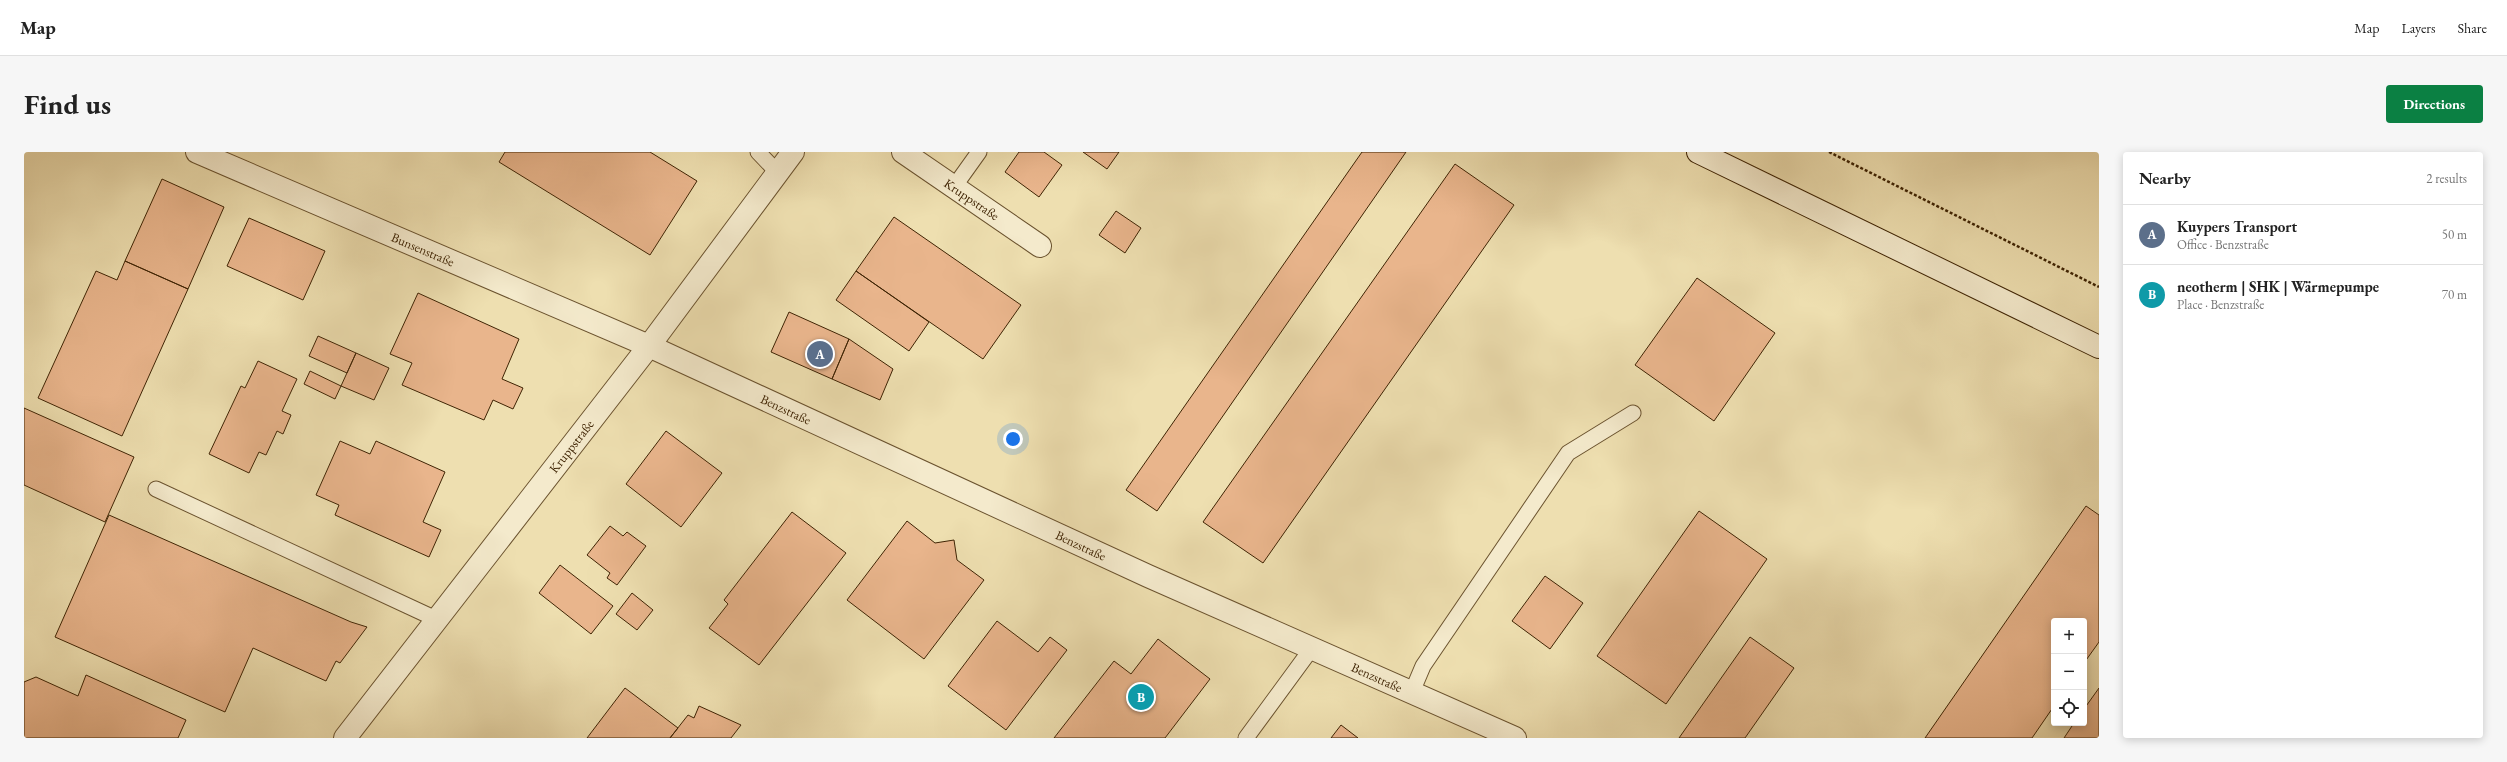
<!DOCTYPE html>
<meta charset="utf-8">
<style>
:root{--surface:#fff;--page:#f6f6f6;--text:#222;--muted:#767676;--line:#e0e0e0;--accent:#0b8043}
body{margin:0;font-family:"EB Garamond",serif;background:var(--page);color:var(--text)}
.controls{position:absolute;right:12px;bottom:12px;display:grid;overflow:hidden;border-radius:4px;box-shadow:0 2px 10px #0003}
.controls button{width:36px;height:36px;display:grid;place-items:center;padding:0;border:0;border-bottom:1px solid var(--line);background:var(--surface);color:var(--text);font:20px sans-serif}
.you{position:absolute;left:989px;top:287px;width:14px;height:14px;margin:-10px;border:3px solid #fff;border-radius:50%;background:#1a73e8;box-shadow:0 0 0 6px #1a73e833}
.badge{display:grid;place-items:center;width:26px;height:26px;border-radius:50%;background:var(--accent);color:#fff;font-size:13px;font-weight:700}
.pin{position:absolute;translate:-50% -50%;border:2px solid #fff;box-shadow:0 1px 4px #0006}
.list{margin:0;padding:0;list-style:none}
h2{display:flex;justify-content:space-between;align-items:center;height:52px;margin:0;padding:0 16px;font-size:17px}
h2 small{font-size:13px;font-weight:400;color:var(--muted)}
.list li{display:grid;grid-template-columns:26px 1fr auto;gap:12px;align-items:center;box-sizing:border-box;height:60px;padding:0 16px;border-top:1px solid var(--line)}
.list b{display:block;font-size:15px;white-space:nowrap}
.list p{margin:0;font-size:13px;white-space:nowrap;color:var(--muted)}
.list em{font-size:13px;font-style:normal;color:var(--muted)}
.icon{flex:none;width:22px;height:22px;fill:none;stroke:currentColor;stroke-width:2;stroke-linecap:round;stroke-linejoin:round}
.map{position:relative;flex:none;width:2075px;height:586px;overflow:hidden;border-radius:4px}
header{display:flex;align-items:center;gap:24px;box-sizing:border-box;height:56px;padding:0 20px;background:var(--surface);border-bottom:1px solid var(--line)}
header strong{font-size:19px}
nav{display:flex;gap:22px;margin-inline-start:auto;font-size:14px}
.intro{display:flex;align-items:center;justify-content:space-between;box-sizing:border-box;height:96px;padding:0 24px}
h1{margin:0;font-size:28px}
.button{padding:10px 18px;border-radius:4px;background:var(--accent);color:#fff;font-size:14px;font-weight:700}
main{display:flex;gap:24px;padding:0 24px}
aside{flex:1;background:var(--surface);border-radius:4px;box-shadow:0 2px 10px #0003}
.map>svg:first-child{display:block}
.building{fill:#e9b58c;stroke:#3f2404}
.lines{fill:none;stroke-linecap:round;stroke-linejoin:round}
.lane-casing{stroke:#6b532f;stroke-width:17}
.street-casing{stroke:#6b532f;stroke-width:24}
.secondary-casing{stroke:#3f2404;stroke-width:24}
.path{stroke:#3f2404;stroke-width:2.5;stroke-dasharray:3 2;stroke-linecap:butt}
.lane{stroke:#f4eacc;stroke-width:15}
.street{stroke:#f4eacc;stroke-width:22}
.secondary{stroke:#f4eacc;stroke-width:22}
.labels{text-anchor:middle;stroke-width:3;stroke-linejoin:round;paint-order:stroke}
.street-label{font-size:13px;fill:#3f2404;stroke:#f4eacc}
</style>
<header>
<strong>Map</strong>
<nav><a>Map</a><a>Layers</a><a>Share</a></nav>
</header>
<div class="intro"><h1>Find us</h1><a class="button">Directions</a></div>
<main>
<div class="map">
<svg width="2075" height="586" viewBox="0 0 2075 586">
<rect width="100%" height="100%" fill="#eedfb0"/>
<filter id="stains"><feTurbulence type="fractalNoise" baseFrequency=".005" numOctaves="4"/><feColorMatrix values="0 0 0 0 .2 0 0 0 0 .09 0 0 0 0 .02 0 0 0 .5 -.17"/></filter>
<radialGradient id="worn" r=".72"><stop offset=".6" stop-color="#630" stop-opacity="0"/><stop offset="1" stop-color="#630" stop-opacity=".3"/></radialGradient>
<!-- building -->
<path class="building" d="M 481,0 L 626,0 L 673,29 L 626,103 L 475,10 Z
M 995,0 L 1020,0 L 1038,13 L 1015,45 L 981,20 Z
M 1059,0 L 1095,0 L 1083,17 Z
M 1338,0 L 1382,0 L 1133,359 L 1102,338 Z
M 1431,12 L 1490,53 L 1239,411 L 1179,370 Z
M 138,27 L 200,55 L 164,137 L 101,109 Z
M 1092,59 L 1117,76 L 1101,101 L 1075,83 Z
M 870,65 L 997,153 L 959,207 L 832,119 Z
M 225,66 L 301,99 L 279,148 L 203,114 Z
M 101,109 L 164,137 L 98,284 L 14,246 L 72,119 L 93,128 Z
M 832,119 L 905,170 L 885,199 L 812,148 Z
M 1673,126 L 1751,181 L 1690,269 L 1611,213 Z
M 394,141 L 495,187 L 478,227 L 499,236 L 489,257 L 469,248 L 460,268 L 378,233 L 388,211 L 366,202 Z
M 765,160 L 825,187 L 808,227 L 747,200 Z
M 294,184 L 332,201 L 323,221 L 285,204 Z
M 825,187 L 869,217 L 856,248 L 808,227 Z
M 332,201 L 365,216 L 350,248 L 317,234 Z
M 234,209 L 273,227 L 258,259 L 267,263 L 259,282 L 253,279 L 242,303 L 235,300 L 225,321 L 185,302 L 217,234 L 221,236 Z
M 286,219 L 317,234 L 311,247 L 280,232 Z
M 0,256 L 110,305 L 81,370 L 0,333 Z
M 642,279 L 698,321 L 657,375 L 602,332 Z
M 316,289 L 346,302 L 352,289 L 421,320 L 399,370 L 417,378 L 405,405 L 311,363 L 315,353 L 292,343 Z
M 2062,354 L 2075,363 L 2075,490 L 2060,511 L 2060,469 L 2030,469 L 2030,554 L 2008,586 L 1901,586 Z
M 1675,359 L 1743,407 L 1642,552 L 1573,504 Z
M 768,360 L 822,401 L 735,513 L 685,476 L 704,452 L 700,448 Z
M 85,363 L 327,470 L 343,475 L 316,511 L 312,509 L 302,529 L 229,496 L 201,560 L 31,485 Z
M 883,369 L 911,391 L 930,388 L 933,408 L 960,428 L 900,507 L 823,448 Z
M 586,374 L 599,384 L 603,380 L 622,394 L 593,433 L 583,426 L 586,421 L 563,403 Z
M 536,413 L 589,454 L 567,482 L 515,441 Z
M 1521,424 L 1559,451 L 1526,497 L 1488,469 Z
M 608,441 L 629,458 L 613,478 L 592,462 Z
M 973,469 L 1014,500 L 1026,485 L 1043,498 L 982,578 L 924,534 Z
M 1726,485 L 1770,516 L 1721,586 L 1655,586 Z
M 1134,487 L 1186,527 L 1141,586 L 1030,586 L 1090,509 L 1107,522 Z
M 62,523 L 162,568 L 154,586 L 0,586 L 0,530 L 12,525 L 54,544 Z
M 601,536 L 654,576 L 646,586 L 563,586 Z
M 2075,536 L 2075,586 L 2040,586 L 2050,571 L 2060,571 L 2060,557 Z
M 675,554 L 717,573 L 707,586 L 646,586 L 664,563 L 670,566 Z
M 1317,573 L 1334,586 L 1307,586 Z"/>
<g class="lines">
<defs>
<path id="lane" d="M 734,0 L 754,21
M 930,35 L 955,0
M 132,337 L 412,467
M 1388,540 L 1399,514 L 1544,301 L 1609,261
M 1222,586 L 1288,496"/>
<path id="street" d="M 173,0 L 625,194 L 1124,424 L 1491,586
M 879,0 L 1016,94
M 321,586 L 625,194 L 769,0"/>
<path id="secondary" d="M 1674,0 L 2075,195"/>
</defs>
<!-- lane casing -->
<use href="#lane" class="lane-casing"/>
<!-- street casing -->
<use href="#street" class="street-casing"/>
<!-- secondary casing -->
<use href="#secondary" class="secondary-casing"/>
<!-- path -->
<path class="path" d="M 1805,0 L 2075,135"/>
<!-- lane -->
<use href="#lane" class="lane"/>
<!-- street -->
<use href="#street" class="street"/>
<!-- secondary -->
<use href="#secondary" class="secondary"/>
</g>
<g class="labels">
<!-- street labels -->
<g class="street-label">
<text transform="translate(948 47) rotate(34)" y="5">Kruppstraße</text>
<text transform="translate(399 97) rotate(23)" y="5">Bunsenstraße</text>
<text transform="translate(762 257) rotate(25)" y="5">Benzstraße</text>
<text transform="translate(547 294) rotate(-52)" y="5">Kruppstraße</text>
<text transform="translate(1057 393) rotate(25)" y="5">Benzstraße</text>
<text transform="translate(1353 525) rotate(24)" y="5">Benzstraße</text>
</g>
</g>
<rect width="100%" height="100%" filter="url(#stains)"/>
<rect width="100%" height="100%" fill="url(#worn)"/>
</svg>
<div class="controls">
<button>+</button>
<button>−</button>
<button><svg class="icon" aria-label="locate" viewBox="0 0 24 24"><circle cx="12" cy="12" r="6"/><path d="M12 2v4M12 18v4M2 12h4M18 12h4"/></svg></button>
</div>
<div class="you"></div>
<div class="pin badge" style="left:796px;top:202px;background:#5c6f8a">A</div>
<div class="pin badge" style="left:1117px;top:545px;background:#0f9aa8">B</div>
</div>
<aside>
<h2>Nearby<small>2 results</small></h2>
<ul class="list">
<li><span class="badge" style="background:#5c6f8a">A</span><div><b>Kuypers Transport</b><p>Office · Benzstraße</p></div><em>50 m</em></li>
<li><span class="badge" style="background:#0f9aa8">B</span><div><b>neotherm | SHK | Wärmepumpe</b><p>Place · Benzstraße</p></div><em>70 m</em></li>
</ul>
</aside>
</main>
